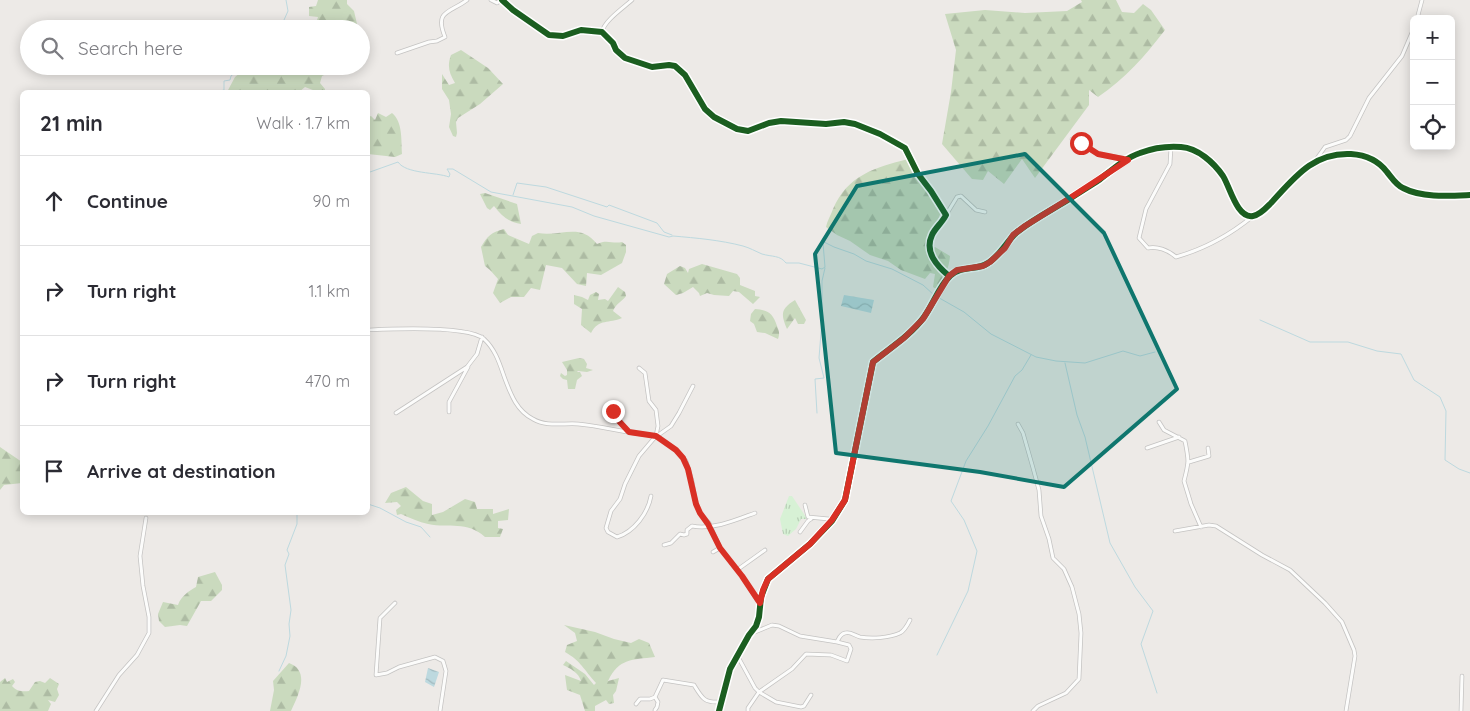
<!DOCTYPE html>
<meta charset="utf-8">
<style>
:root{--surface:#fff;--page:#f2f2f3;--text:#2b2b33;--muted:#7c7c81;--line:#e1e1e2}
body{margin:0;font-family:Quicksand,sans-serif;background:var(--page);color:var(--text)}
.controls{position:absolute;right:15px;top:15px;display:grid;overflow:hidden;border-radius:8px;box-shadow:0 2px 12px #0003}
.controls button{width:45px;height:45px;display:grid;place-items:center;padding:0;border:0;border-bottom:1px solid var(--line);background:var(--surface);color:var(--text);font:25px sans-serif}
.stop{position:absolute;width:15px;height:15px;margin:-11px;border:4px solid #d93025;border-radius:50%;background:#fff}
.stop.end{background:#d93025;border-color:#fff;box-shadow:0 1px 5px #0008}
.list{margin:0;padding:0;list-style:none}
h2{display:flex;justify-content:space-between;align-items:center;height:65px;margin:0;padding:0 20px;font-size:21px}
h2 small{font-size:16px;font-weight:400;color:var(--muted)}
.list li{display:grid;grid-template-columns:32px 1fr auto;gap:15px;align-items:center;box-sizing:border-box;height:90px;padding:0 20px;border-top:1px solid var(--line)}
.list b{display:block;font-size:19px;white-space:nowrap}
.list em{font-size:16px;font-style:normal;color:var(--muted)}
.icon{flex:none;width:28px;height:28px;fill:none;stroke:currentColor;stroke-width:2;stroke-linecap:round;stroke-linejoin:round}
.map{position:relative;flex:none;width:1470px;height:711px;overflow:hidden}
.search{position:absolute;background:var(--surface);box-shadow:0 2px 12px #0003;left:20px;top:20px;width:350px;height:55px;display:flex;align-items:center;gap:12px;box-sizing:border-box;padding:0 18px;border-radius:28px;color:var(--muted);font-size:19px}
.panel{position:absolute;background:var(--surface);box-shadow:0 2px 12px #0003;left:20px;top:90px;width:350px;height:425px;border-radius:8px}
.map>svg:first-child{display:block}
.forest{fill:url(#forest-firs)}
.park{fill:url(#park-tufts)}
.water{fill:url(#water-waves)}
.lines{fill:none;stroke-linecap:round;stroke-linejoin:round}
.stream{stroke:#bdd9df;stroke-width:1}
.street-casing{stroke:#c4c3c2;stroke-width:4.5}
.street{stroke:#fcfcfb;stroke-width:3}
.cycleway-casing{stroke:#fff;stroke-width:9}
.cycleway{stroke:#1b5e20;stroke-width:6}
.route{stroke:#d93025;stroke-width:6}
.marked{fill:#0f766e;fill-opacity:0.2;stroke:#0f766e;stroke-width:4;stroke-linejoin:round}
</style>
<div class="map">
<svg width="1470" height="711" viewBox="0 0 1470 711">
<defs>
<pattern id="forest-firs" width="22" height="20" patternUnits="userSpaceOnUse" patternTransform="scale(1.25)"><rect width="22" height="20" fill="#cadabe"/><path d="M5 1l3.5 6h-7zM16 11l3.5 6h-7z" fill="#adbba3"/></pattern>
<pattern id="park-tufts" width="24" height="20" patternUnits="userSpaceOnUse" patternTransform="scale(1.25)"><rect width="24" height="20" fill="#d7f1d5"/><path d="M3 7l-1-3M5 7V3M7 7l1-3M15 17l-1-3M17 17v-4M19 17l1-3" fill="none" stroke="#b8ceb6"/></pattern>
<pattern id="water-waves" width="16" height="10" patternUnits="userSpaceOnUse" patternTransform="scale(1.25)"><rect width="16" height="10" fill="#bdd9df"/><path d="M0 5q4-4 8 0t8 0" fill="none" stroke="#a2babf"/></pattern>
</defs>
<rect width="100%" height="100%" fill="#edeae7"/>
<!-- forest -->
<path class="forest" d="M 318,0 L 347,0 L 347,4 L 354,11 L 357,24 L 355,29 L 313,29 L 311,23 L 317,20 L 318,17 L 309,16 L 309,7 L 316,6 Z
M 1081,0 L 1116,0 L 1122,12 L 1134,13 L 1143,4 L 1151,10 L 1165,30 C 1145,56 1125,79 1098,97 L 1089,90 L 1089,105 L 1035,178 L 1022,159 L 1004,184 L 988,171 L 983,180 L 972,179 L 942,144 L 951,92 L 956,50 L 945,14 L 985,10 L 1025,13 L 1067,11 L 1082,2 Z
M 461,50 L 488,68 L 503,84 L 480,104 L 458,118 L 456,122 L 457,133 L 456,137 L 453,136 L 449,127 L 451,114 L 449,100 L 442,89 L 442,74 L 449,85 L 455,83 C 449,73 447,66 451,55 Z
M 248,66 L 339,66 L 337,69 L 322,76 L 320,83 L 325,89 L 325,92 L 318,92 L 305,87 L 299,92 L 260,92 L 260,90 L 256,92 L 227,92 L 235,77 Z
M 378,113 L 386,117 L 392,113 C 403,122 401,140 402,154 L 395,157 L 368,154 L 368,117 L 371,116 L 375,120 Z
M 908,159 L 941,212 C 936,227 927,235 928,251 L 935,247 L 950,256 C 949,269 944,279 936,289 L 933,287 L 935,274 L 930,273 L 925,279 L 901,270 L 888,261 L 870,255 L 850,241 L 837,235 L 826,227 C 827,221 831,215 833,209 C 848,175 874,168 908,159 Z
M 485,193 L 517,204 L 521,224 C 508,222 502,216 494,206 L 490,210 L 487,208 L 480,194 Z
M 504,229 L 508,235 L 529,244 L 532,236 L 538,233 C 561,237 580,222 597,244 C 607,239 612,244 622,242 L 626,245 L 626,252 L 622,263 L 601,275 L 587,273 L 586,286 L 577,284 L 562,268 L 546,265 L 540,290 L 531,288 L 524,297 L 511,297 L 500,303 L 493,293 L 498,279 L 490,270 L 485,266 L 481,247 C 487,236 492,232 504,229 Z
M 702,264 L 737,274 L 740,278 L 740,285 L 755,291 L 755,296 L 760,297 L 753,304 L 739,292 L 733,291 L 729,296 L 714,295 L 707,293 L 700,296 L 699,293 L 693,287 L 683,293 L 676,295 L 664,284 L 667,274 L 680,266 L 685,268 L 688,273 L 689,269 Z
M 618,287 L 625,292 L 626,296 C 622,302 617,302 613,311 L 622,318 C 609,324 599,318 591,333 L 581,325 L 582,309 L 574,304 L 574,295 L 582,297 L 588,300 L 590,295 L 596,292 L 599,294 L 598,300 L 605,299 L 608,301 Z
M 795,300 L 806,320 L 804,324 L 798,324 L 795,318 L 787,329 C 781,315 780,309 795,300 Z
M 755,309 C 768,310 773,313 777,326 C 779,331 780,333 778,339 L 765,333 L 757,332 L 754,324 L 750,321 L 751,314 Z
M 579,358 L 584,359 L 587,364 L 586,368 L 593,370 L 587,372 L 578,371 L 577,372 L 580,372 L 582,376 L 577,380 L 575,389 L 568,389 L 567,380 L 563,379 L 560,376 L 561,373 L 565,376 L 567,375 L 567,370 L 562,362 Z
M 0,447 L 22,462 L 22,483 L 4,485 L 0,490 Z
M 406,487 L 423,501 L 432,504 L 432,515 L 443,512 L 465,499 L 475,502 L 477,509 L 493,509 L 493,514 L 509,509 L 508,520 L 498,521 L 498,528 L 503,529 L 500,537 L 485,537 C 466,520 450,529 428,524 C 419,522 410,518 401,514 L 397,515 L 396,510 L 401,506 L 397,502 L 385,503 L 391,493 Z
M 215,572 L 222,585 L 222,590 L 211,601 L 201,601 L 187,626 L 180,625 L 165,627 L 159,621 L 158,614 L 163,602 L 178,605 C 181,596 189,591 196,587 L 198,577 Z
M 564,625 L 595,632 L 614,639 L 631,643 L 639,639 L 649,643 L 655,657 C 632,660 619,658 608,681 L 619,678 L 616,691 L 613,695 L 614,703 L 609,704 L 606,700 L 595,706 L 595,711 L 585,711 L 580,695 L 567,690 L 565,675 L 581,681 C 579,673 570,668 563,665 L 566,661 L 585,674 L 594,685 L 596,683 C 584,670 581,661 565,652 L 567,645 L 577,641 L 575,633 Z
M 289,663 C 311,671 298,696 291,711 L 270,711 L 274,690 L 273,681 Z
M 5,678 L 7,682 L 13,679 L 15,682 L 12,686 C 16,691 23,692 29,691 L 35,682 L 40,681 L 45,683 L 50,678 L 59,684 L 57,689 L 59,695 L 55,702 L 48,700 L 51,704 L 48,711 L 0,711 L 0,682 Z"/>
<!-- park -->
<path class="park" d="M 789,496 L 792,496 L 806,517 L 806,519 L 801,519 L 796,529 L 788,536 L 783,534 L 780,519 Z"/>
<!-- water -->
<path class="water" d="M 844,295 L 874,300 L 871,313 L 841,306 Z
M 428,668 L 439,672 L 434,687 L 425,682 Z"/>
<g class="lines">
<!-- stream -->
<path class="stream" d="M 280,29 L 288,11 L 286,0
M 217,92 L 224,90 L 224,81 L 230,80 L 231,76 L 243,66
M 368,172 L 370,172 L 398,162 C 406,174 436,172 449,177 L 450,174 L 447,169 L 453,169 L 491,192 L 572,207 L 594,216 L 669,237 L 673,236 C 696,238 720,240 743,246 C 750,248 755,251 762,254 C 772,257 780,255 786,263 L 799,263 L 822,269 L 825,267 L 823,243 L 824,242 L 834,247 L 854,254 L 866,261 L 892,269 L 923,285 L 934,295 L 964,312 L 991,334 L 1036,357 L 1056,361 L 1085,363 L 1123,351 L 1140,356 L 1155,352
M 513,195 L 517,183 L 546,187 L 607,207 L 609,205 L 657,223 L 664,232 L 672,235
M 1260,320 L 1310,342 L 1348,342 L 1377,351 L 1401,354 L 1414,380 L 1440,397 L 1446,411 L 1445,460 L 1459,469 L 1470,473
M 1065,363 L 1077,415 L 1085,437 L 1110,543 L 1135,587 L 1153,611 L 1141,644 L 1157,693
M 817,413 L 815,379 L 824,378 L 819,358 L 822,320 L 822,281 L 825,268
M 368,504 L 380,508 L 406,522 L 421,527 L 430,537
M 937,655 L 968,591 L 977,551 L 964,520 L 951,501 L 966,461 L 988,426 L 1015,376 L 1022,370 L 1031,355
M 279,671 L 286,656 L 290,636 L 289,624 L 291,610 L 285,565 L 289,554 L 287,550 L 297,524 L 297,512"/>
<defs>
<path id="street" d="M 491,0 L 497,3 L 501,0
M 502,0 L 513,10 L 549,35 L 563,36 L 581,30 L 602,32 L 613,43 L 616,50 L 625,58 L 652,67 L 669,65 L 675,66 L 685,75 L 705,109 L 714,117 L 737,129 L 748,131 L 769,123 L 781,121 L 826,124 L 844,122 L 855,124 L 880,134 L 905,148 L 918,174 L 931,191 L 946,215 C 942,223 935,228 932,235 C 924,252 937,266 949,276
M 1417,19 L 1422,0
M 602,32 C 604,21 623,8 632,0
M 397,53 L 429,42 L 437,41 L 445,37 C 434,10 450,13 467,0
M 1072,139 L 1098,154 L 1128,159
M 1171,147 L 1170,164 L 1146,209 L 1139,238 L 1148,248 C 1157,246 1168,250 1176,257 C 1204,249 1230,235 1253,216
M 1315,161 L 1325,147 L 1346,140 L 1350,136 L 1369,98 L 1402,56 L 1414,28
M 946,215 L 957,197 L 961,196 L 976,210 L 985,212
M 368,330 C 391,329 468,325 484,339 C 496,350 500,365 505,379 C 511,395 517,411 533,419 C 546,427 563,423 578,424 C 602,426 625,433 649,435 L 656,436 L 668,444 L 676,450 L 686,461 L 692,481 L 696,504 L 700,513 L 709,523 L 720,548 L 742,576 L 759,603
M 639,368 L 645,373 L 649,401 L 656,410 L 658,426 L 656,436 L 639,456 L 625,484 L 620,499 L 611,511 L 606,528 L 608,532 L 617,537 C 634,532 648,513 651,496
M 613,410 L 614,415 L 629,432
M 449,412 L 449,402 L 468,367
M 396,413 L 467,367 L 477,354 L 482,337
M 1159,422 L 1164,430 L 1185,441 C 1189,461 1189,462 1184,481 L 1191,504 L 1201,527
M 1018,424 L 1023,433 L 1033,468 L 1039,490 L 1041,516 L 1049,539 L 1053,558 L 1064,569 L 1072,587 L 1079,614 L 1081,633 L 1079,679 L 1066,693 L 1038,706 L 1033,711
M 657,436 L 671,426 L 679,413 L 693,386
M 1147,448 L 1179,437
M 1189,462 L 1209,456 L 1208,448
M 805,505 L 808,517 L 829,519 L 832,521
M 1175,531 L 1209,525 L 1216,526 L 1262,555 L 1290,570 L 1325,603 L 1342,622 L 1354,650 L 1355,656 L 1346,711
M 800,532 L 808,521 L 811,519
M 664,545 L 671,543 L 680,534 L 684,535 L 687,534 L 687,530 L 692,526 C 713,530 736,520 755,513
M 713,552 L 720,548
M 737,570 L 765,550
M 395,603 L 380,618 L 376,675 L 387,673 L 399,667 L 435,657 L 443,661 L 446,671 L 440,711
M 750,634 L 772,625 L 779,626 L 800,636 L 837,642 C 839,638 840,634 845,633 C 850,631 855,636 860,637 C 872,639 889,638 900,633 C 904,631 908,624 910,620
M 737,655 L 755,688 L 759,692 L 792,669 L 806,654 L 831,655 L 847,661 L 851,649 L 849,645 L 837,642
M 636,704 L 640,699 L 650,699 L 655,697 L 663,680 L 694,685 C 702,698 704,703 720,702
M 655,710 L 657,707 L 658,702 L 655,697
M 96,711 L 119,675 L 137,655 L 149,633 L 149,617 L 143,586 L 140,556 L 146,518
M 719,711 L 730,669 L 749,635 L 756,626 L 759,617 L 761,597 L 768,579 L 810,544 L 832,521 L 845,500 L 873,362 C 890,348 911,335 924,317 C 933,305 939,286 950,276 C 961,265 977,271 988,263 C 1001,255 1006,242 1016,233 C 1033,219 1052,210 1071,198 C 1080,192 1090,186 1099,180 C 1112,170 1125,158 1140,153 C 1153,148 1168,146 1181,147 C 1198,148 1214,163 1223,176 C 1230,187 1237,219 1253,216 C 1260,215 1266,208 1271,203 C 1294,178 1313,152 1351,154 C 1366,155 1378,160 1387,172 C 1392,178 1396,185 1403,188 C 1422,198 1449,196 1470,195
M 748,711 L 748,708 L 759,692 L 776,702 L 801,707 L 804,706 L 811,695
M 1461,711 L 1462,676"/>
</defs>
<!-- street casing -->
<use href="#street" class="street-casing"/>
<!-- street -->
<use href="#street" class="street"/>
<defs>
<path id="cycleway" d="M 502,0 L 513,10 L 549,35 L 563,36 L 581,30 L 602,32 L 613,43 L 616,50 L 625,58 L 652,67 L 669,65 L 675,66 L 685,75 L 705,109 L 714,117 L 737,129 L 748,131 L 769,123 L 781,121 L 826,124 L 844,122 L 855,124 L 880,134 L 905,148 L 918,174 L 931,191 L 946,215 C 942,223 935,228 932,235 C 924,252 937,266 949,276
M 719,711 L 730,669 L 749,635 L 756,626 L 759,617 L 761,597 L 768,579 L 810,544 L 832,521 L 845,500 L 873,362 C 890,348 911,335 924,317 C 933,305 939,286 950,276 C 961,265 977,271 988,263 C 1001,255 1006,242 1016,233 C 1033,219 1052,210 1071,198 C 1080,192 1090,186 1099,180 C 1112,170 1125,158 1140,153 C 1153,148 1168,146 1181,147 C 1198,148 1214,163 1223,176 C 1230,187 1237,219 1253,216 C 1260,215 1266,208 1271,203 C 1294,178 1313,152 1351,154 C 1366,155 1378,160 1387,172 C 1392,178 1396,185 1403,188 C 1422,198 1449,196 1470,195"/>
</defs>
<!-- cycleway casing -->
<use href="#cycleway" class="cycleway-casing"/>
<!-- cycleway -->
<use href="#cycleway" class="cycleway"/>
</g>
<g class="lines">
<!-- route -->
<path class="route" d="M 613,411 L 617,419 L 629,432 L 656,436 L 676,450 L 683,458 L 688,469 L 696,504 L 700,513 L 708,524 L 720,548 L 742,576 L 760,603 L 763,590 L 768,579 L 810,544 L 832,520 L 845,500 L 873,362 L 904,338 L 923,319 L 949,276 L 957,270 L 983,266 L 990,262 L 1005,248 L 1013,235 L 1025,226 L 1070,198 L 1128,160 L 1098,154 L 1081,143"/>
</g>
<!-- marked area -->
<path class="marked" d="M 1025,154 L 1104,233 L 1177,389 L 1064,487 L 980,472 L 836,453 L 815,254 L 857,186 Z"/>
</svg>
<div class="controls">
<button>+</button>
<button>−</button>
<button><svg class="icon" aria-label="locate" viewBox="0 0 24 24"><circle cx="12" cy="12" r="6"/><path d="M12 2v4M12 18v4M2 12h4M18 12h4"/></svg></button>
</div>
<div class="stop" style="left:1081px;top:143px"></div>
<div class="stop end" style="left:613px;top:411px"></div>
<div class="search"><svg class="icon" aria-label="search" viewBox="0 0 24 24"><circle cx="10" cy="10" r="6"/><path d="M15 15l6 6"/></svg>Search here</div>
<section class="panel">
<h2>21 min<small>Walk · 1.7 km</small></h2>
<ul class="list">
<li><svg class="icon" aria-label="ahead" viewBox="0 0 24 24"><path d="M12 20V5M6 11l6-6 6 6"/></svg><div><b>Continue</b></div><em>90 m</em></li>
<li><svg class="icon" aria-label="right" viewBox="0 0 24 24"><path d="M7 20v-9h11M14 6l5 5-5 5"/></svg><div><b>Turn right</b></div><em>1.1 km</em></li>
<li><svg class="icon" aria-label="right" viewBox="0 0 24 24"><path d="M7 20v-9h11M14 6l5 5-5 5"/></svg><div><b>Turn right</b></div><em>470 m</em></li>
<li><svg class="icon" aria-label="arrive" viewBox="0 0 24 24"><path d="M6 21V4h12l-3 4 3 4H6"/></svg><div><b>Arrive at destination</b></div></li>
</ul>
</section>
</div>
